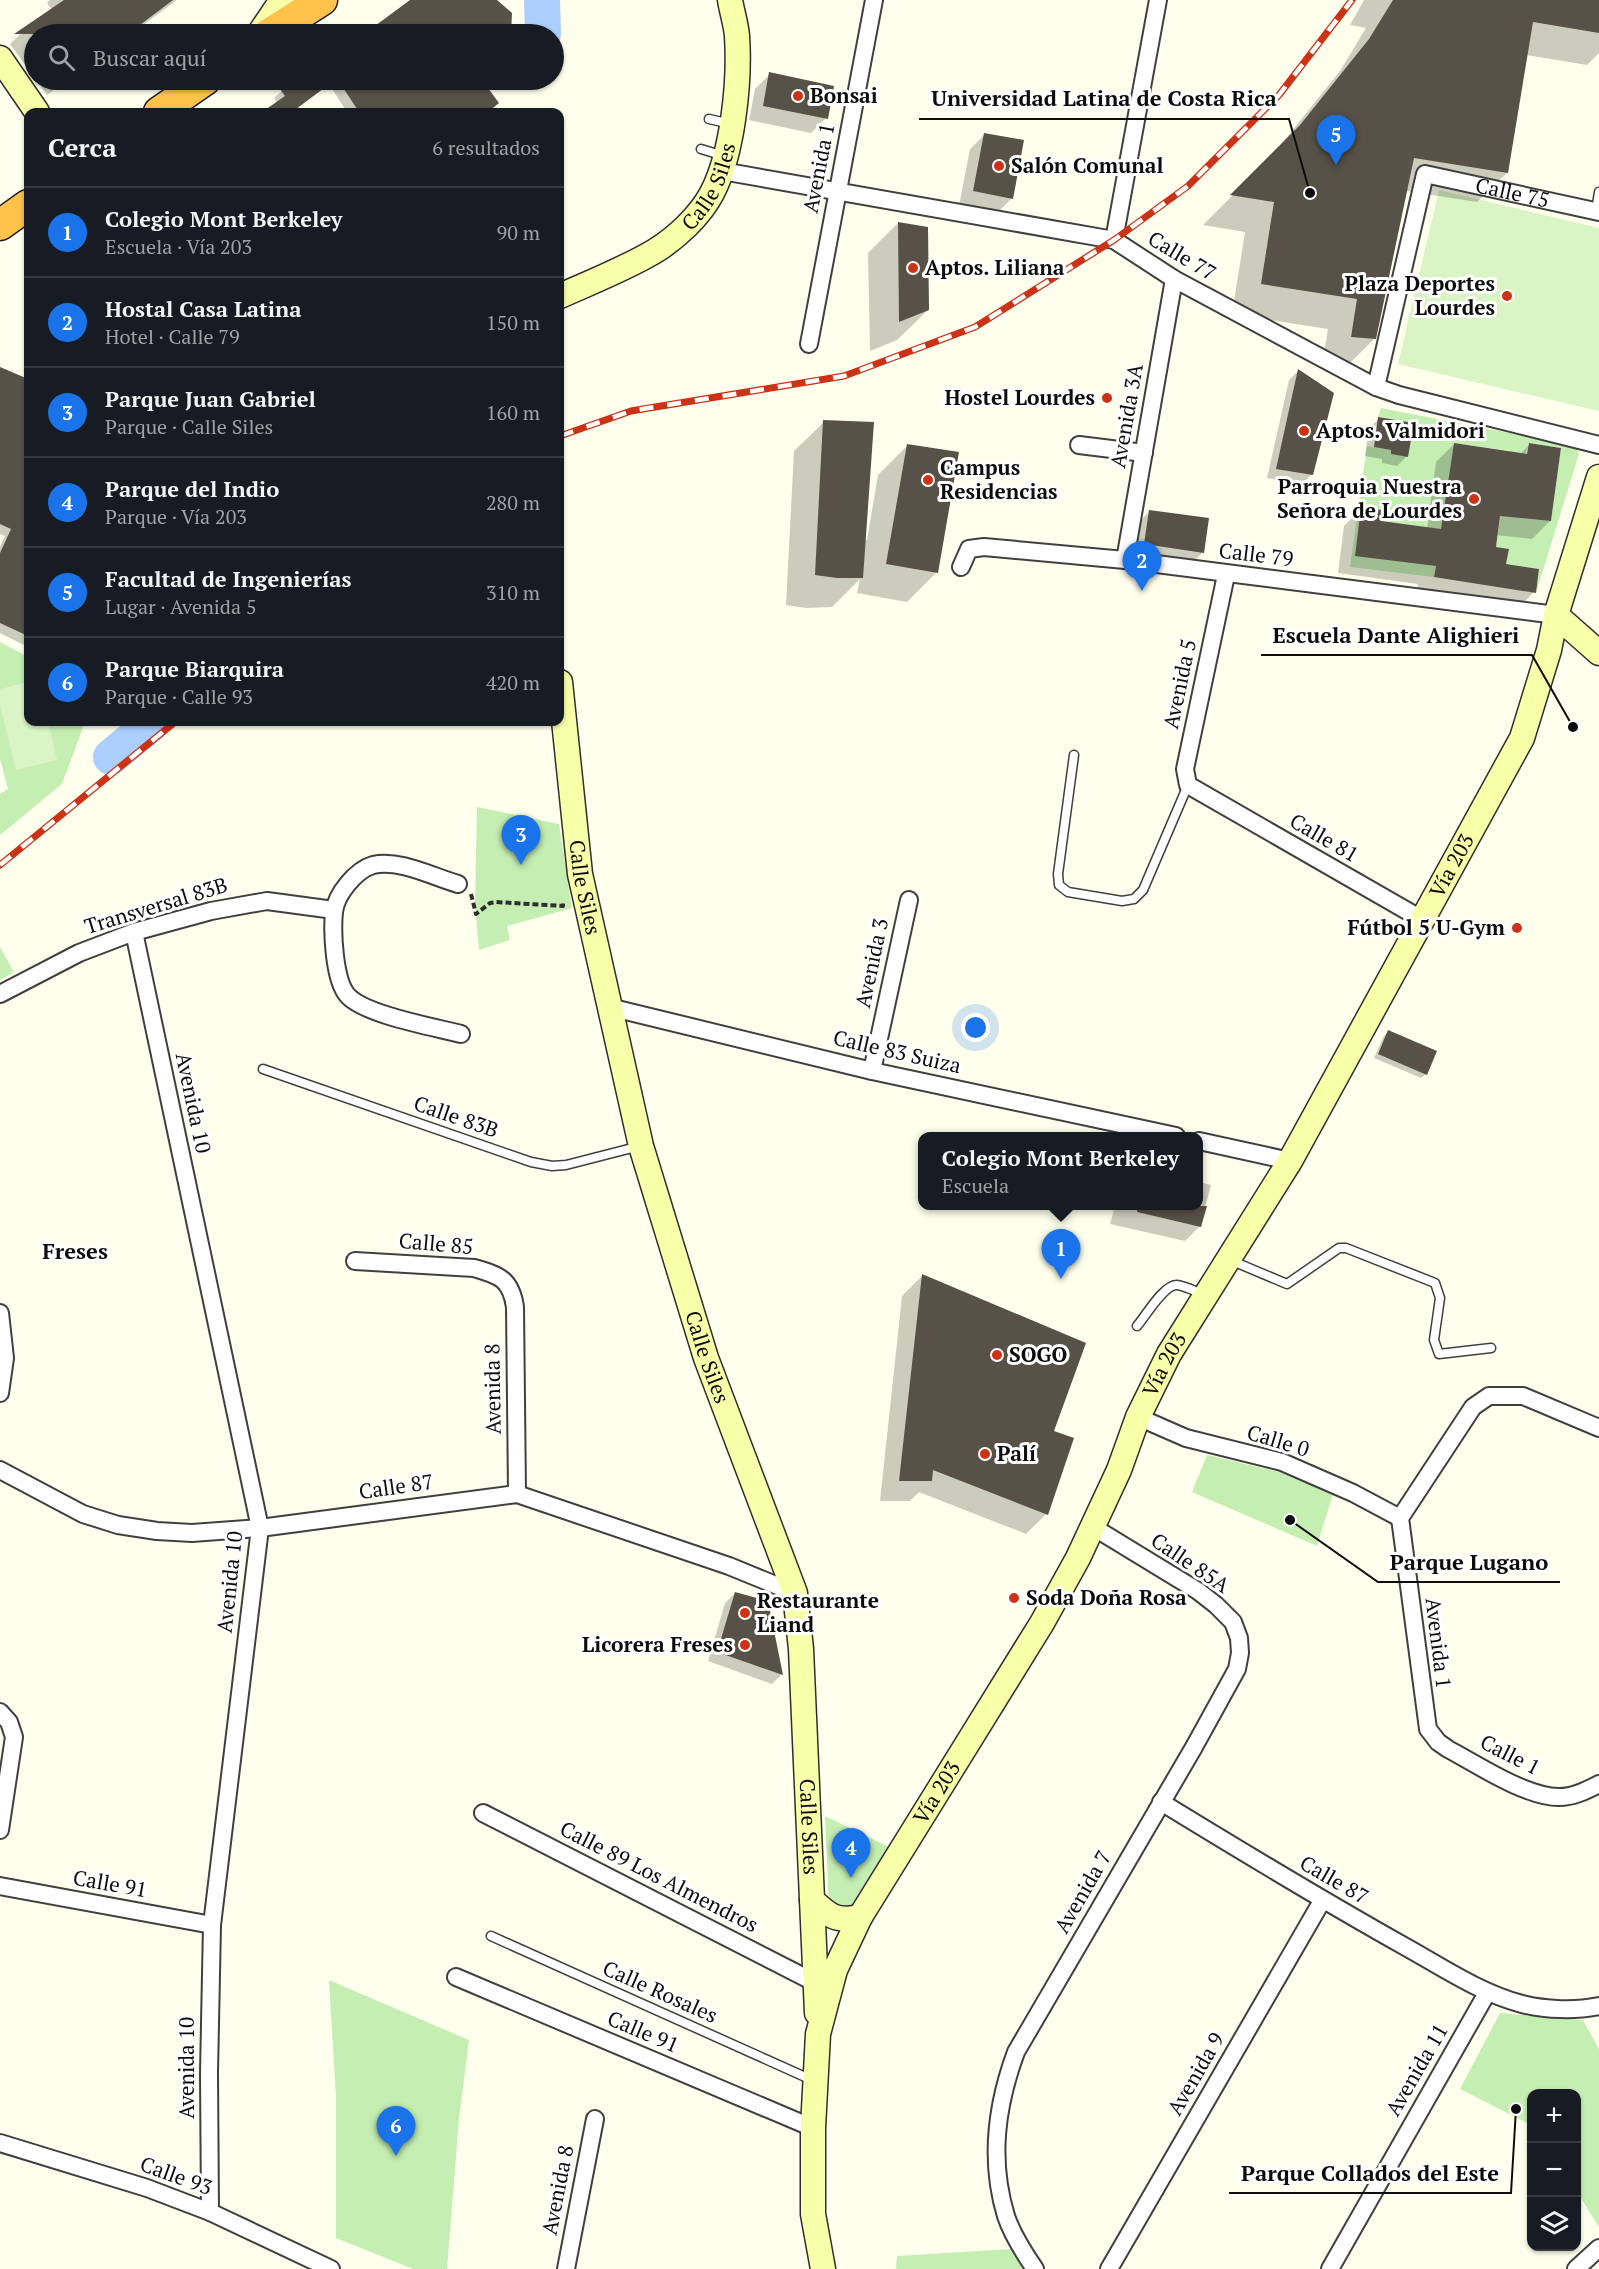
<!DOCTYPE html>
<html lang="es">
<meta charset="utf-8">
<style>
:root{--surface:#171b24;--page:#242831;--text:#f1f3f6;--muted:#9ea1a6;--line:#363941;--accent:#1a73e8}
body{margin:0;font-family:"PT Serif",serif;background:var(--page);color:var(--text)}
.controls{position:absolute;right:18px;bottom:18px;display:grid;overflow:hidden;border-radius:12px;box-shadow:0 2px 4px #0004}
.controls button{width:54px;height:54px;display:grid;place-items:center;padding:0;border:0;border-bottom:2px solid var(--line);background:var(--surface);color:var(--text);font:30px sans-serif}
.you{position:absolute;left:976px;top:1028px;width:21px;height:21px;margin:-15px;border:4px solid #fff;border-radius:50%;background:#1a73e8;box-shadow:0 0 0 9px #1a73e833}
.badge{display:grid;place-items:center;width:39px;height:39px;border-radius:50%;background:var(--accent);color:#fff;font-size:20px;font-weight:700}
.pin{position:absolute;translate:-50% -50px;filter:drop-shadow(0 2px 3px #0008)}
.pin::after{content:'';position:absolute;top:32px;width:21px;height:18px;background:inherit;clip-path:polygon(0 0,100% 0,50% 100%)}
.popup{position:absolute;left:918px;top:1132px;width:285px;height:78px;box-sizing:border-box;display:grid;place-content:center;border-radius:12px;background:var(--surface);filter:drop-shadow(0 2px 4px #0005);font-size:20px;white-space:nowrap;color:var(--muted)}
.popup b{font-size:22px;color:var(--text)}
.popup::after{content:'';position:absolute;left:50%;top:100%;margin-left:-12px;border:12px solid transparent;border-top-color:var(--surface)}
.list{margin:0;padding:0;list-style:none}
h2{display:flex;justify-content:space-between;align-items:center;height:78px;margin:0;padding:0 24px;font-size:26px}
h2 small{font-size:20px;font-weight:400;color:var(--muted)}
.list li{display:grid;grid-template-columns:39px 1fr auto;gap:18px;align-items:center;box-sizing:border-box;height:90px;padding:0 24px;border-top:2px solid var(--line)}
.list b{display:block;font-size:22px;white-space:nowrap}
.list p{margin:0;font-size:20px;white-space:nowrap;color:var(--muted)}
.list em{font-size:20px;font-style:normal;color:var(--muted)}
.icon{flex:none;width:33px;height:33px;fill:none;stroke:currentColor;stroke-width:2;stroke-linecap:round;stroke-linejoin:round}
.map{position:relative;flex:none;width:1599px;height:2269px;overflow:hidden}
.search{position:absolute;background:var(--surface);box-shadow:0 2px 4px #0004;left:24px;top:24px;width:540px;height:66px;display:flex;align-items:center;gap:15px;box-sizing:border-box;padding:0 21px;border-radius:33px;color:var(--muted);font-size:22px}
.panel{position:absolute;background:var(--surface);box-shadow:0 2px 4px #0004;left:24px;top:108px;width:540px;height:618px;border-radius:12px}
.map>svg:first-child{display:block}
.green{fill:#c5eeb2;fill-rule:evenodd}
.pitch{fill:#daf4c5}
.shadow{fill:#0003}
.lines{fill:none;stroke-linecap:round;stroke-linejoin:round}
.river{stroke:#abcefd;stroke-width:36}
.building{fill:#575148}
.lane-casing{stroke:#404040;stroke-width:11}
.street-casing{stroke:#404040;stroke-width:20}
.secondary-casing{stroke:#2f2f2f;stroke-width:27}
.highway-casing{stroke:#1e1e1e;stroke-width:33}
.path{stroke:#2f2f2f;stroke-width:4;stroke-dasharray:6 3;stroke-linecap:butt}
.lane{stroke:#fff;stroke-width:8}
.street{stroke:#fff;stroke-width:16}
.secondary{stroke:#f7ffa8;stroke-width:24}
.highway{stroke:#ffc24b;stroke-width:30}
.rail-casing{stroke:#cc3216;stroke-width:7}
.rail{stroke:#fff;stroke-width:4.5;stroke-dasharray:14;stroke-linecap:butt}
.poi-dot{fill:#cc3216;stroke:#fff;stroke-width:2}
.labels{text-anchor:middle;stroke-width:6;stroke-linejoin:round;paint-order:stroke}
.poi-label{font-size:21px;font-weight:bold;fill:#0d0d0d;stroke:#fff;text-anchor:start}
.street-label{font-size:21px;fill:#0d0d0d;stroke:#fff}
.neighbourhood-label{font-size:22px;font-weight:bold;fill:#0d0d0d;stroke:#fff}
.leader{fill:none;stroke:#0d0d0d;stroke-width:2}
.callout-dot{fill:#0d0d0d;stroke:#fff;stroke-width:2}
.callout-label{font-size:22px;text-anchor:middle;font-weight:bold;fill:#0d0d0d;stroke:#fff;stroke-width:6;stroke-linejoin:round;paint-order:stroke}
</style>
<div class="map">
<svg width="1599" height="2269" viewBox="0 0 1599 2269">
<rect width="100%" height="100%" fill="#ffffed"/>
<!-- green -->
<path class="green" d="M 1381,408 L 1576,446 L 1579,454 L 1536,593 L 1539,569 L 1506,564 L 1509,549 L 1496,547 L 1510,451 L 1454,443 L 1434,577 L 1350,567 L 1367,446 L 1391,450 L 1391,454 L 1408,456 L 1413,423 L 1378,417 ZM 1529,443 L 1561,448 L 1551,521 L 1504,516 Z
M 0,642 L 28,657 L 28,722 L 85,722 L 62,784 L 0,835 L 0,794 L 8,789 L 0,759 Z
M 477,807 L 559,824 L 572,908 L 507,926 L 510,940 L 479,950 L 475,905 Z
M 0,947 L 14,972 L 0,980 Z
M 1207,1455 L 1279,1472 L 1333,1494 L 1317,1546 L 1192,1492 Z
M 825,1816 L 893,1849 L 848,1916 L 829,1907 Z
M 329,1980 L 469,2040 L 459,2119 L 447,2269 L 413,2269 L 336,2238 L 336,2098 Z
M 1500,2013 L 1583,2020 L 1599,2049 L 1599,2227 L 1577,2192 L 1576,2094 L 1532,2094 L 1531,2125 L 1460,2089 Z
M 1011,2249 L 1024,2269 L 896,2269 L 897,2256 Z"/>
<!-- pitch -->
<path class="pitch" d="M 1439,190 L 1599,228 L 1599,411 L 1398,364 Z
M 28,682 L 28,722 L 48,722 L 57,760 L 16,770 L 0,705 L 0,689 Z"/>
<!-- shadow -->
<path class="shadow" d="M 50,0 L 177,0 L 131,34 L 34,34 L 34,77 L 10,44 L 28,27 L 52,10 L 47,3 Z
M 412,0 L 495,0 L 510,31 L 506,34 L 367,34 Z
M 1364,0 L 1599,0 L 1599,53 L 1587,65 L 1526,55 L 1507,173 L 1477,202 L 1406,191 L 1375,338 L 1345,368 L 1322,366 L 1328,329 L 1232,314 L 1245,232 L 1203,225 L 1271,157 L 1340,71 L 1366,28 L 1350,25 Z
M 770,74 L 826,118 L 811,133 L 749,120 L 755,89 Z
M 36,80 L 69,80 L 47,95 Z
M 281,80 L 493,80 L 485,85 L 497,103 L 488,112 L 347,112 L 329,84 L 292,112 L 264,112 L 278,103 L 274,98 L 286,87 Z
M 985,134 L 1012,198 L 997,213 L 959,206 L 970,149 Z
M 898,223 L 928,310 L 897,340 L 870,351 L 868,253 Z
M 0,368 L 28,381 L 28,647 L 0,633 L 0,547 L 5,536 L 0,534 Z
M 1298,371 L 1312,474 L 1302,484 L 1267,478 L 1289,380 Z
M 1379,419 L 1407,456 L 1397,466 L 1382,463 L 1382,459 L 1365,456 L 1369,428 Z
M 824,422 L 864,540 L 867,540 L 878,475 L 908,445 L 937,572 L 907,602 L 857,593 L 860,579 L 832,607 L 806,608 L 786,605 L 794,451 Z
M 1454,444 L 1520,454 L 1529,445 L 1550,521 L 1532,539 L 1496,535 L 1494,548 L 1505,565 L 1534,592 L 1516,610 L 1417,595 L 1418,584 L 1338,573 L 1344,526 L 1362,508 L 1379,522 L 1427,529 L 1436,462 Z
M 1150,511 L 1203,552 L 1193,562 L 1135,554 L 1140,521 Z
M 1388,1032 L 1426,1074 L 1421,1078 L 1374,1058 L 1384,1036 Z
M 1199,1182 L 1211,1185 L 1200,1226 L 1185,1241 L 1110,1224 L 1115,1206 L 1199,1206 Z
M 922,1276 L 1052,1432 L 1046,1514 L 1026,1534 L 919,1492 L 910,1501 L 880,1501 L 902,1296 Z
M 735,1593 L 767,1603 L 781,1675 L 772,1684 L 708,1661 L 725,1603 Z"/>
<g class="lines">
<!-- river -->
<path class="river" d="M 542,0 L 543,34
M 111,757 L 153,722"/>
</g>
<!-- building -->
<path class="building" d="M 64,0 L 173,0 L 128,34 L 14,34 Z
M 410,0 L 497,0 L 512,13 L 511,34 L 364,34 Z
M 1393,0 L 1599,0 L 1599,33 L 1533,22 L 1508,173 L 1414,158 L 1376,339 L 1351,337 L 1357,299 L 1261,284 L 1274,202 L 1230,195 L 1300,125 L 1369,39 Z
M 769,72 L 834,86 L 828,119 L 763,106 Z
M 293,80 L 335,80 L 292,112 L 262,112 L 285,96 L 280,89 Z
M 338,80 L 482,80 L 499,103 L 488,112 L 359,112 Z
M 984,133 L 1024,140 L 1013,199 L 973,191 Z
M 898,222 L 928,227 L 929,310 L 899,322 Z
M 0,367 L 28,379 L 28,636 L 0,623 L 0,553 L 11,529 L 0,524 Z
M 1298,369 L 1334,393 L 1313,475 L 1276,469 Z
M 1378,417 L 1414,423 L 1408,457 L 1391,454 L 1391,450 L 1374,447 Z
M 823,420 L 874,422 L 863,578 L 837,578 L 815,575 Z
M 1454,443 L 1527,454 L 1529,443 L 1561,448 L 1551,521 L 1500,516 L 1496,547 L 1509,549 L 1506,564 L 1539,569 L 1536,593 L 1434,577 L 1436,566 L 1355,556 L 1361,507 L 1382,510 L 1381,521 L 1441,529 Z
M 907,444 L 959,452 L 938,573 L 886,564 Z
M 1149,510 L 1209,518 L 1204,553 L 1144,544 Z
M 1388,1030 L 1437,1051 L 1427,1075 L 1378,1054 Z
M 1138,1206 L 1207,1206 L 1201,1227 L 1137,1212 Z
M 922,1274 L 1086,1343 L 1054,1431 L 1074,1438 L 1048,1515 L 933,1470 L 932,1481 L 899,1481 Z
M 735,1592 L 768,1601 L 783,1675 L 717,1652 Z"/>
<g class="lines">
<defs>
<path id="lane" d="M 709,119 L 731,124
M 701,149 L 724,156
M 1596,211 L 1599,192
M 1074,755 L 1058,874 L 1059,885 L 1068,892 L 1122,901 L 1134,899 L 1143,890 L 1188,785
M 263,1069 L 531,1162 L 552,1166 L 566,1165 L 640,1146
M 1230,1260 L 1287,1284 L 1339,1248 L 1346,1248 L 1435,1283 L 1440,1298 L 1434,1340 L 1439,1354 L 1491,1348
M 1137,1326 C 1145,1317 1164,1284 1177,1285 C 1186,1286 1196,1292 1205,1295
M 491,1936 L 812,2080"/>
<g id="street">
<path d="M 722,171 L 1114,240 L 1174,279 L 1376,387 L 1399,395 L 1599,445"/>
<path d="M 1114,240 L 1158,0"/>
<path d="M 809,344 L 874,0"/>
<path id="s1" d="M 1376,387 L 1425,174 L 1599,212"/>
<path d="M 1079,445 L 1144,453"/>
<path d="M 1125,560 L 1174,279"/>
<path d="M 961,567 L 969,549 L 984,547 L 1125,560 L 1556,615"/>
<path d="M 1226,575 L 1185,769 L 1188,785 L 1423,920"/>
<path d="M 458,884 C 433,877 400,859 373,865 C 356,870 336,894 334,912 C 332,932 334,981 348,996 C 366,1015 434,1027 461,1034"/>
<path d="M 134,932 L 260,1528 L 212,1925 L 209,2073 L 210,2212"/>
<path d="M 0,994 L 79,953 L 134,932 L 211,911 L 267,901 L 334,910"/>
<path d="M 609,1007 L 872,1071 L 1176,1136"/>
<path d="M 872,1071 L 909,900"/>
<path d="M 1199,1141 L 1290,1161"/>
<path d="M 355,1261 L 474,1268 C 499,1275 511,1279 515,1307 L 517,1494"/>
<path d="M 0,1313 L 5,1358 L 0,1393"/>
<path d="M 1138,1417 L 1186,1438 L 1282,1462 L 1353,1493 L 1400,1518"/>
<path d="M 1599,1428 L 1523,1396 L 1489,1396 L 1473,1407 L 1400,1518 L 1428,1729 L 1438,1742 L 1448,1749 C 1478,1765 1526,1797 1559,1797 C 1574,1797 1587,1790 1599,1784"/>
<path d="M 0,1470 L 83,1514 L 118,1525 L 157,1531 L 192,1533 L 260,1528 L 517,1494 L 729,1566 L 795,1593"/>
<path d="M 0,1712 L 9,1722 L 14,1737 L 0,1830"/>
<path d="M 1161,1802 C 1241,1851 1322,1900 1404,1946 C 1442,1967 1480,1993 1522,2004 C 1546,2010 1575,2011 1599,2006"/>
<path d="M 483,1813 L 814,1982"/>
<path d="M 0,1886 L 212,1925"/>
<path d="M 456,1977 L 813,2128"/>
<path d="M 0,2143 L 147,2188 L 210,2212 L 331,2269"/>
<path d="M 566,2269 L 595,2119"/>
<path d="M 1035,2269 C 1024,2253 1012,2234 1006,2216 C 989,2160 996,2106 1016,2052 L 1194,1747 L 1237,1669 L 1240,1653 L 1239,1638 L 1233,1622 L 1216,1605 L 1198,1591 L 1093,1527"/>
<path d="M 1109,2269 L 1322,1901"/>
<path d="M 1330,2269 L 1487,1993"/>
<path d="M 1576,2269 L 1599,2248"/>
</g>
<g id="secondary">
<path d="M 259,34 L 282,0"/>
<path d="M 0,58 L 37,112"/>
<path id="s2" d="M 560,296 C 591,282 625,269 655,251 C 676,238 700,216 712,193 C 733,153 740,81 737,36 C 736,24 732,12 730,0"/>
<path d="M 1556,615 L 1599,653"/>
<path id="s3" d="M 560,682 L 580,874 L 641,1146 L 706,1358 L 795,1593 L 801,1649 L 817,2013"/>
<path d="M 812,1900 C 829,1916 836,1922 860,1917"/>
<path id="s4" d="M 823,2269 L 813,2214 L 813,2128 L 818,2034 L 835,1970 L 860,1917 L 1042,1623 L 1078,1558 L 1119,1470 L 1138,1417 L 1169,1354 L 1290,1161 L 1522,738 L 1549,650 L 1556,615 L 1599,477"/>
</g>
<path id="highway" d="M 269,34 L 322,0
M 159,112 L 205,80
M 0,225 L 28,205"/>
</defs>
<!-- lane casing -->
<use href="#lane" class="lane-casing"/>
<!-- street casing -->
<use href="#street" class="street-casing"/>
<!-- secondary casing -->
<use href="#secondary" class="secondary-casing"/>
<!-- highway casing -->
<use href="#highway" class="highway-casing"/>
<!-- path -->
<path class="path" d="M 471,894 L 476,914 L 490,903 L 496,902 L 563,906 L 563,903"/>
<!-- lane -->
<use href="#lane" class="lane"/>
<!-- street -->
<use href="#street" class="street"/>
<!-- secondary -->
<use href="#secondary" class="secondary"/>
<!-- highway -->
<use href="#highway" class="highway"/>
<defs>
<path id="rail" d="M 560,436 L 631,411 L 844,376 L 975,327 L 1114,240 L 1188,186 L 1279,95 L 1352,0
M 0,865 L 175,722"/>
</defs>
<!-- rail casing -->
<use href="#rail" class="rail-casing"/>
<!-- rail -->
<use href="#rail" class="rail"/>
</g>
<!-- markers -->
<g class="poi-dot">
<circle cx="798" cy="96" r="6"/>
<circle cx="999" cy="166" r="6"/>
<circle cx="913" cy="268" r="6"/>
<circle cx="1507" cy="296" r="6"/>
<circle cx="1107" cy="398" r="6"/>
<circle cx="1304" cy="431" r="6"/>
<circle cx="928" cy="480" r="6"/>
<circle cx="1474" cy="499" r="6"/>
<circle cx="1517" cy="928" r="6"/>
<circle cx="997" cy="1355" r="6"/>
<circle cx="985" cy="1454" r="6"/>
<circle cx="1014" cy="1598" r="6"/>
<circle cx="745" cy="1613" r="6"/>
<circle cx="745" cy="1645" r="6"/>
</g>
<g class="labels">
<!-- poi labels -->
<g class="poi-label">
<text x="810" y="103">Bonsai</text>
<text x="1011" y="173">Salón Comunal</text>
<text x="925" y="275">Aptos. Liliana</text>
<text x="1495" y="291" text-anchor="end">Plaza Deportes<tspan x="1495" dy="24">Lourdes</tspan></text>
<text x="1095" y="405" text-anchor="end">Hostel Lourdes</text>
<text x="1316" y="438">Aptos. Valmidori</text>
<text x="940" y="475">Campus<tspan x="940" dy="24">Residencias</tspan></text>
<text x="1462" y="494" text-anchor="end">Parroquia Nuestra<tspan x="1462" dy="24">Señora de Lourdes</tspan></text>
<text x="1505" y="935" text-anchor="end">Fútbol 5 U-Gym</text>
<text x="1009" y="1362">SOGO</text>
<text x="997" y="1461">Palí</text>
<text x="1026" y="1605">Soda Doña Rosa</text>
<text x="757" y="1608">Restaurante<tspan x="757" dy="24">Liand</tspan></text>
<text x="733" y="1652" text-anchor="end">Licorera Freses</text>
</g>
<!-- street labels -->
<g class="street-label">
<text transform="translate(819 168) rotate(-79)" y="7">Avenida 1</text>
<text dy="7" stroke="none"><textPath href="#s2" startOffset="192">Calle Siles</textPath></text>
<text dy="7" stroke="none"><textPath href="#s1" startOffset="308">Calle 75</textPath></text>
<text transform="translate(1182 256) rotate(31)" y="7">Calle 77</text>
<text transform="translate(1127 416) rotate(-80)" y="7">Avenida 3A</text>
<text transform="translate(1256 555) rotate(7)" y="7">Calle 79</text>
<text transform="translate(1180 684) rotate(-78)" y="7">Avenida 5</text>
<text transform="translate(1324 838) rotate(30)" y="7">Calle 81</text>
<text dy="7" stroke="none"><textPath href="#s4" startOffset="1569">Vía 203</textPath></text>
<text dy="7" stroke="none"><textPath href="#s3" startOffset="207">Calle Siles</textPath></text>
<text transform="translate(156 906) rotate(-17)" y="7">Transversal 83B</text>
<text transform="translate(872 963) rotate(-78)" y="7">Avenida 3</text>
<text transform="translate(897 1052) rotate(13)" y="7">Calle 83 Suiza</text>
<text transform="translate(193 1103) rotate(78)" y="7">Avenida 10</text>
<text transform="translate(456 1117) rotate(19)" y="7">Calle 83B</text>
<text transform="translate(436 1244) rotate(5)" y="7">Calle 85</text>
<text dy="7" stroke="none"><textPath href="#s3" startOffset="693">Calle Siles</textPath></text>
<text dy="7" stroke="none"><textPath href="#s4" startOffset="993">Vía 203</textPath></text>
<text transform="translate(493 1389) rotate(-91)" y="7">Avenida 8</text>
<text transform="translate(1278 1441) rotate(17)" y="7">Calle 0</text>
<text transform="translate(396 1487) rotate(-8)" y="7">Calle 87</text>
<text transform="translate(1190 1563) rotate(34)" y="7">Calle 85A</text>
<text transform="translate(230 1582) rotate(-84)" y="7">Avenida 10</text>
<text transform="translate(1438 1643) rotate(83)" y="7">Avenida 1</text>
<text transform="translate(1510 1755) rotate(27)" y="7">Calle 1</text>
<text dy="7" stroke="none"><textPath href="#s4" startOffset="507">Vía 203</textPath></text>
<text dy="7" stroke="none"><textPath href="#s3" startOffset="1179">Calle Siles</textPath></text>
<text transform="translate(659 1877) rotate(27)" y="7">Calle 89 Los Almendros</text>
<text transform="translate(1334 1880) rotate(30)" y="7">Calle 87</text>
<text transform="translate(110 1884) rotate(10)" y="7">Calle 91</text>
<text transform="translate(1083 1892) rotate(-60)" y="7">Avenida 7</text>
<text transform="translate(660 1992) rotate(24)" y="7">Calle Rosales</text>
<text transform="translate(643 2032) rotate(23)" y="7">Calle 91</text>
<text transform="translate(187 2068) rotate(-90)" y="7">Avenida 10</text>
<text transform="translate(1417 2070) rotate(-60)" y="7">Avenida 11</text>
<text transform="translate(1196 2074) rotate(-60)" y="7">Avenida 9</text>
<text transform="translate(176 2176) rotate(20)" y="7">Calle 93</text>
<text transform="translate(558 2190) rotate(-79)" y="7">Avenida 8</text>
</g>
<!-- neighbourhood labels -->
<g class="neighbourhood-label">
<text x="75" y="1259">Freses</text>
</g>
</g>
<!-- callouts -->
<path class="leader" d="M1310 193L1289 119H919M1573 727L1532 655H1261M1290 1520L1378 1582H1560M1516 2109L1511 2193H1229"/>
<g class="callout-dot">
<circle cx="1310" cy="193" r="6"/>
<circle cx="1573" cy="727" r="6"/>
<circle cx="1290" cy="1520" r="6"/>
<circle cx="1516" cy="2109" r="6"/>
</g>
<g class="callout-label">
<text x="1104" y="106">Universidad Latina de Costa Rica</text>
<text x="1396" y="643">Escuela Dante Alighieri</text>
<text x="1469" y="1570">Parque Lugano</text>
<text x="1370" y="2181">Parque Collados del Este</text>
</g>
</svg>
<div class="controls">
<button>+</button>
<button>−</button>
<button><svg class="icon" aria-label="layers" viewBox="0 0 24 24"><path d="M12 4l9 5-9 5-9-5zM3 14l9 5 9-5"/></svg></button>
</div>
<div class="you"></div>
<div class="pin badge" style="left:1061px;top:1279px">1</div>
<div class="popup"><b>Colegio Mont Berkeley</b>Escuela</div>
<div class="pin badge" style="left:1142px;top:591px">2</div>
<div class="pin badge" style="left:521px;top:865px">3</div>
<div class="pin badge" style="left:851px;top:1878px">4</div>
<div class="pin badge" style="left:1336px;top:165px">5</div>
<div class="pin badge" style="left:396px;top:2156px">6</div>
<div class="search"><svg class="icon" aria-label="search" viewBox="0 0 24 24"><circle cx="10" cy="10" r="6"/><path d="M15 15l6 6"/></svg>Buscar aquí</div>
<section class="panel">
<h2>Cerca<small>6 resultados</small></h2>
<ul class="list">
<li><span class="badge">1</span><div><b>Colegio Mont Berkeley</b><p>Escuela · Vía 203</p></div><em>90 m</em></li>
<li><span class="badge">2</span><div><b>Hostal Casa Latina</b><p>Hotel · Calle 79</p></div><em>150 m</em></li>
<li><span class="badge">3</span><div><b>Parque Juan Gabriel</b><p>Parque · Calle Siles</p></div><em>160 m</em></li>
<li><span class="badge">4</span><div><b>Parque del Indio</b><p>Parque · Vía 203</p></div><em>280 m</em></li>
<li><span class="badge">5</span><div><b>Facultad de Ingenierías</b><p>Lugar · Avenida 5</p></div><em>310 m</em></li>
<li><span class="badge">6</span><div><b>Parque Biarquira</b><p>Parque · Calle 93</p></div><em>420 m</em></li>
</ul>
</section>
</div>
